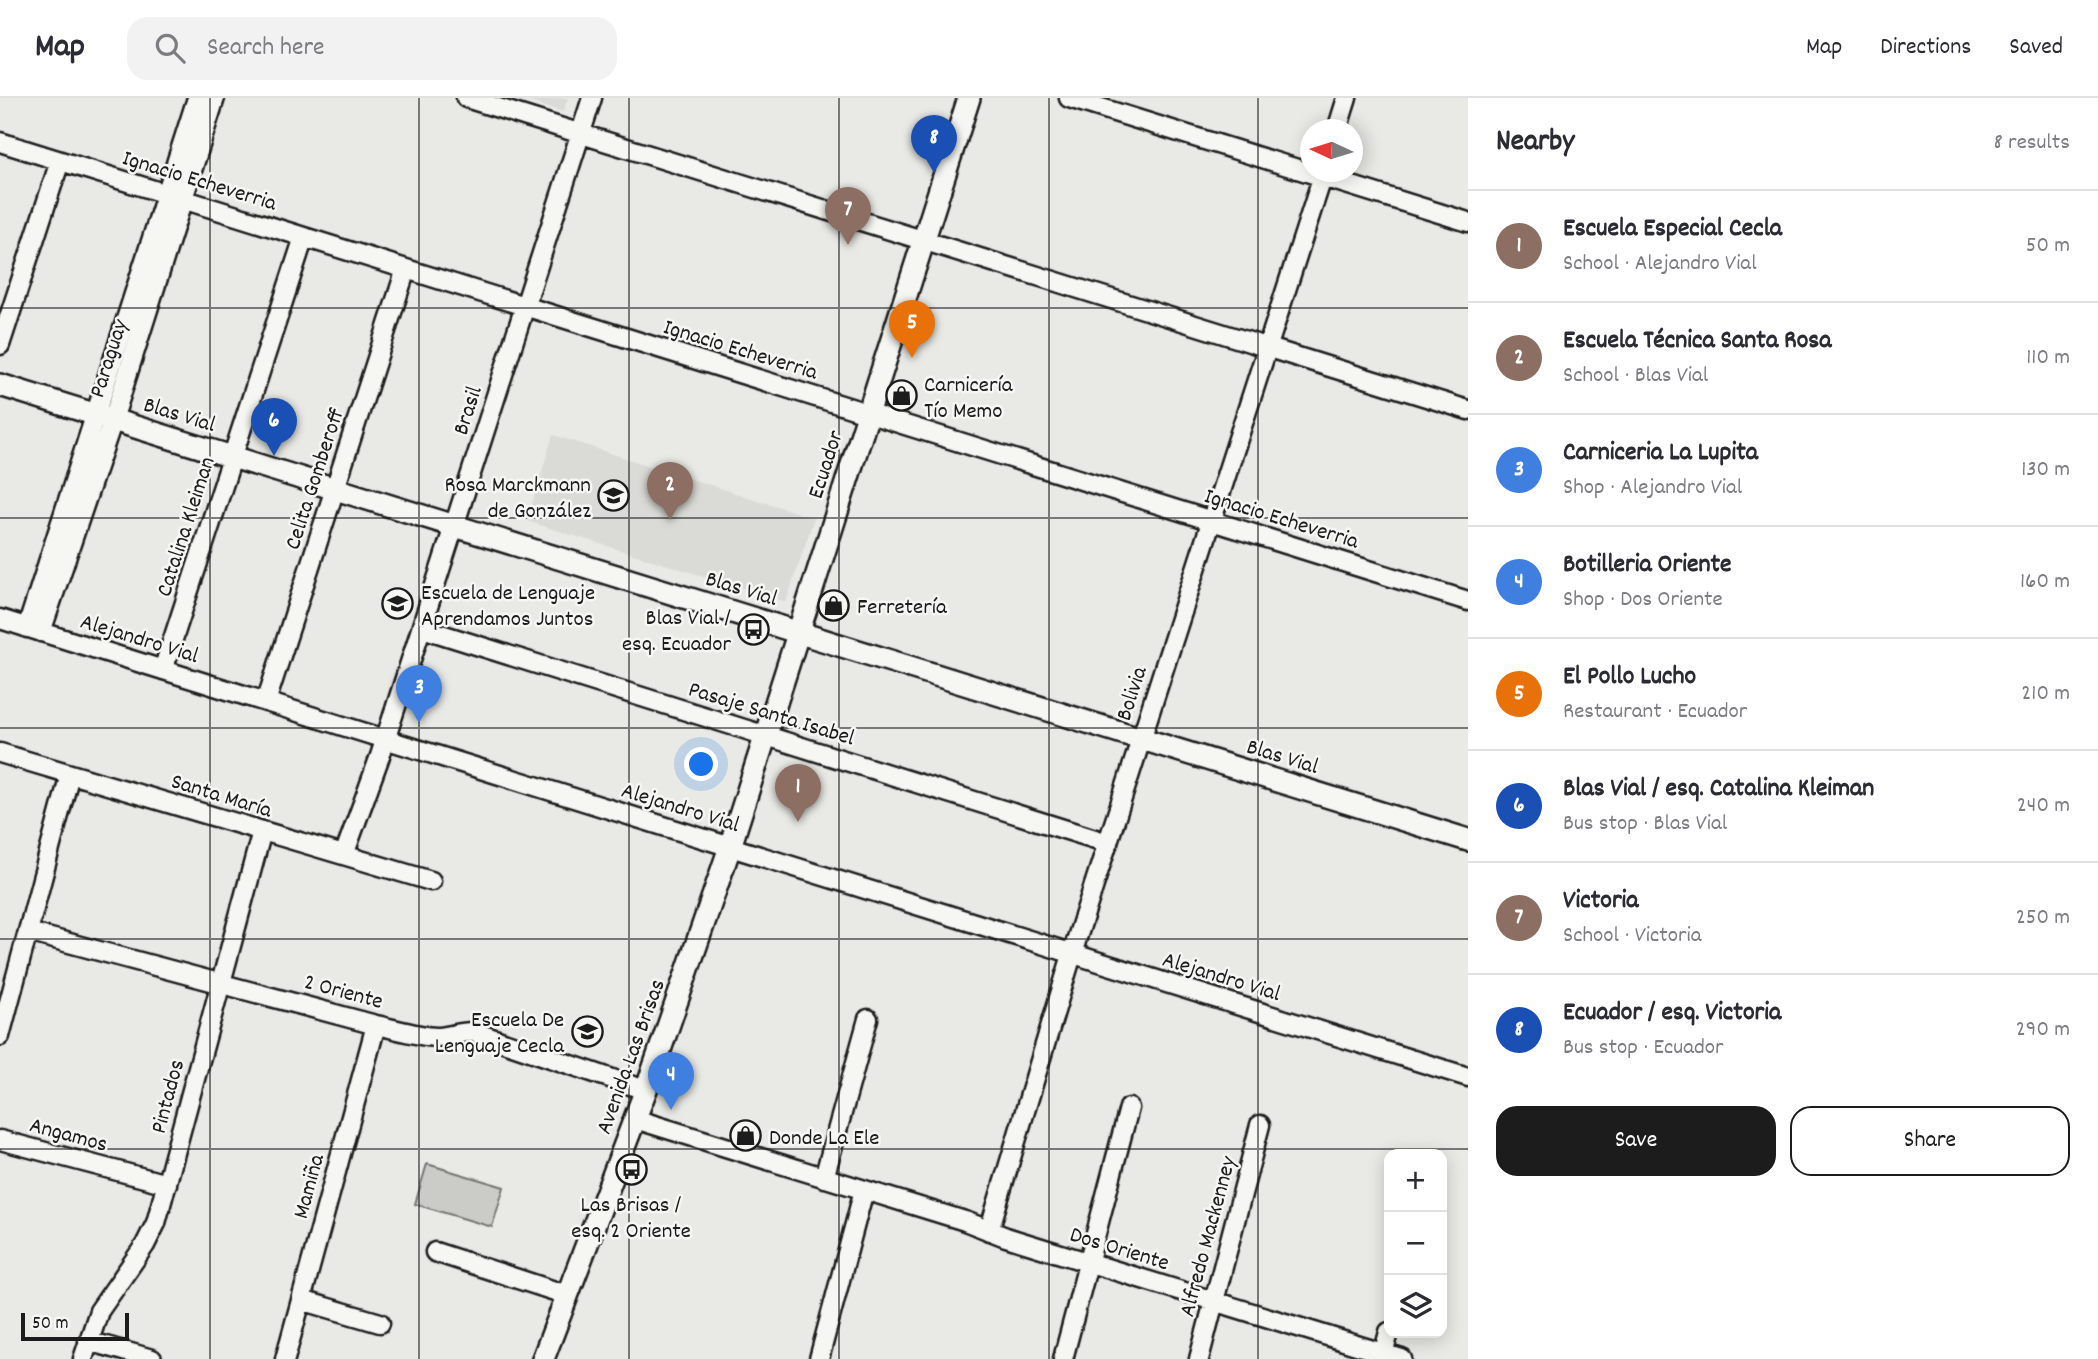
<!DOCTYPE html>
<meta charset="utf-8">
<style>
:root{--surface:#fff;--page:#f2f2f3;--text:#2b2b33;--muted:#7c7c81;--line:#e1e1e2;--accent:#1c1c1c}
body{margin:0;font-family:Dekko,sans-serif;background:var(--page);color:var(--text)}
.controls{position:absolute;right:21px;bottom:21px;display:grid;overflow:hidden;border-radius:14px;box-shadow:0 4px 18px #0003}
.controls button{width:63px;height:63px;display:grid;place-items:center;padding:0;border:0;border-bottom:2px solid var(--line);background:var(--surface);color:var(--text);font:35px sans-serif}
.compass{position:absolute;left:1300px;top:21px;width:63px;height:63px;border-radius:50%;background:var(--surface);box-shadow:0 4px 18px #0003;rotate:274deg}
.scale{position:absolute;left:21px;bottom:18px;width:108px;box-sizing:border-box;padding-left:7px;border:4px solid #1c1c1c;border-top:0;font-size:19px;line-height:24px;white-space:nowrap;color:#1c1c1c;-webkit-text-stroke:5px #f6f6f2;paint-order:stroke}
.you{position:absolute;left:702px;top:667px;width:24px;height:24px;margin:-18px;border:5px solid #fff;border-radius:50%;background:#1a73e8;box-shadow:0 0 0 10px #1a73e833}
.badge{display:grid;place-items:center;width:46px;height:46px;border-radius:50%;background:var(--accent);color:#fff;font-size:23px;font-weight:700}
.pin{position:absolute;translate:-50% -58px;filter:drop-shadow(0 2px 4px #0008)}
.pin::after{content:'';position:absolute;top:37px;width:24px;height:21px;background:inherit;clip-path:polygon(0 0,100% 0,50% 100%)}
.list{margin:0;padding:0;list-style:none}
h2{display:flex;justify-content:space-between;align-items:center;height:91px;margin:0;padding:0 28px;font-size:30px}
h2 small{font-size:23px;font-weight:400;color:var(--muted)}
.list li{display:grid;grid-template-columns:46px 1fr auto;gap:21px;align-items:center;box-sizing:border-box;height:112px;padding:0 28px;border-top:2px solid var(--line)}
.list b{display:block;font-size:26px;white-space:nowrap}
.list p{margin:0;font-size:23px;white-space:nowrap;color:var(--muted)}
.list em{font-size:23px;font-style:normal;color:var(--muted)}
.actions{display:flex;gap:14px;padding:21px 28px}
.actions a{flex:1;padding:16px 0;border:2px solid var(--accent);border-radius:21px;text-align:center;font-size:24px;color:var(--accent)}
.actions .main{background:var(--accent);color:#fff}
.icon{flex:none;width:38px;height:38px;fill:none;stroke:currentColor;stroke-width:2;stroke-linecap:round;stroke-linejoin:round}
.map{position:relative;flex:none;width:1468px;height:1261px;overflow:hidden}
header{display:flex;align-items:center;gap:42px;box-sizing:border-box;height:98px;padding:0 35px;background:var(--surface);border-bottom:2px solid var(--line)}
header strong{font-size:33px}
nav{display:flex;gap:38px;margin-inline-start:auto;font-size:24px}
.search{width:490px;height:63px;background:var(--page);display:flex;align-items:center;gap:18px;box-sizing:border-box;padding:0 24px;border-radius:21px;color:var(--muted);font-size:26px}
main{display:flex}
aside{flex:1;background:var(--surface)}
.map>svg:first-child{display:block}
.built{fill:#dadad6}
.pitch{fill:#cbcbc7;stroke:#747472;stroke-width:2}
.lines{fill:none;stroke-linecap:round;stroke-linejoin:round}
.minor-casing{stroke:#1c1c1c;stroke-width:23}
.tertiary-casing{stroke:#1c1c1c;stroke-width:26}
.minor{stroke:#f6f6f2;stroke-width:18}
.tertiary{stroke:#f6f6f2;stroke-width:21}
.grid{fill:none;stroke:#1c1c1c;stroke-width:2;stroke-opacity:0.55}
.labels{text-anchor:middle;stroke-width:5;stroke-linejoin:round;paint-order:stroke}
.street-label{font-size:23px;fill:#1c1c1c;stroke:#f6f6f2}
.poi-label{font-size:23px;fill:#1c1c1c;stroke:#f6f6f2;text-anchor:start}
</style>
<header>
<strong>Map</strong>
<div class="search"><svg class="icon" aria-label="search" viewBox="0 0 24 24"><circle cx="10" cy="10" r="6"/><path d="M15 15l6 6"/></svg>Search here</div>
<nav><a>Map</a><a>Directions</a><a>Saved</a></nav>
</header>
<main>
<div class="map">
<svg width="1468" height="1261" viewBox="0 0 1468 1261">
<rect width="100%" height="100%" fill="#e9e9e5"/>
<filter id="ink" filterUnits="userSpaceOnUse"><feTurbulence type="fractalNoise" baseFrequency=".0143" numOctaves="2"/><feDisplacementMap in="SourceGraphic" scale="14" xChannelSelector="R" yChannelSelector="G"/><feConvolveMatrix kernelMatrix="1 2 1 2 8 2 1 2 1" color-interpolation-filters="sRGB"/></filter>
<g filter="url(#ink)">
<!-- built -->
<path class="built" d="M 517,0 L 568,0 L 563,14 Z
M 553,337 L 814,420 L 786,504 L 527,423 Z"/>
<!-- pitch -->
<path class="pitch" d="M 427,1066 L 504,1089 L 492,1129 L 415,1106 Z"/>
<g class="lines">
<defs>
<path id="minor" d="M 466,0 L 1468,312
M 1069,0 L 1468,124
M 1337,32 L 1347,0
M 0,44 L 1468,503
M 0,247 L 60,63
M 0,521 L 1468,979
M 27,530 L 197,0
M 422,530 L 1108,745
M 41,534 L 113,322 L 215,0
M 163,572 L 304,139
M 266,604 L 406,171
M 0,655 L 431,783
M 344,757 L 380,658 L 592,0
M 28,834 L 376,927 C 396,931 417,938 436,939 C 449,939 461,933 474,934 L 645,992
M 0,938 L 70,676
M 635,1021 L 965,1123 L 1006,1139 L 1402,1261
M 0,1042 L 167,1086
M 824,1080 L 868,921
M 989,1133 L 1077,840 L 1324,74
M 435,1154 L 567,1197
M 301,1202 L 380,1225
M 88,1243 L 152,1261
M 83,1261 L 99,1213 L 145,1147 L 156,1125 L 262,733
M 285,1261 L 376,927
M 819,1261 L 864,1092
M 1063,1261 L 1129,1010
M 1199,1261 L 1260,1027
M 1382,1261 L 1389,1234"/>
<path id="tertiary" d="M 0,287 L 1468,742
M 543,1261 L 650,981 L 730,749 L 969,0"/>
</defs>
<!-- minor casing -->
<use href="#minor" class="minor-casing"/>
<!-- tertiary casing -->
<use href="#tertiary" class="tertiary-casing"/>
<!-- minor -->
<use href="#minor" class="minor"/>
<!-- tertiary -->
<use href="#tertiary" class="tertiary"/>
</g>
</g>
<!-- grid -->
<path class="grid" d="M 210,0 L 210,1261M 419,0 L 419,1261M 629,0 L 629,1261M 839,0 L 839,1261M 1049,0 L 1049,1261M 1258,0 L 1258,1261M 0,210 L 1468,210M 0,420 L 1468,420M 0,630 L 1468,630M 0,841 L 1468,841M 0,1051 L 1468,1051"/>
<!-- icons -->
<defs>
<symbol id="shop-ring" viewBox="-11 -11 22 22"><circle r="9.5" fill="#f6f6f2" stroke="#1c1c1c" stroke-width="1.5"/><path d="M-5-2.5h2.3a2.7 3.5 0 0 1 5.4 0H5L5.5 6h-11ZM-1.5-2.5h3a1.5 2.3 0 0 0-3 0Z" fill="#1c1c1c"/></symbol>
<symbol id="school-ring" viewBox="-11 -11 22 22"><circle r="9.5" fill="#f6f6f2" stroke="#1c1c1c" stroke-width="1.5"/><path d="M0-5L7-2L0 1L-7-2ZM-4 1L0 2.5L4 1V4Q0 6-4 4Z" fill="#1c1c1c"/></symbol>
<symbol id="bus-ring" viewBox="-11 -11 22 22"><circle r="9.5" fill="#f6f6f2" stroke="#1c1c1c" stroke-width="1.5"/><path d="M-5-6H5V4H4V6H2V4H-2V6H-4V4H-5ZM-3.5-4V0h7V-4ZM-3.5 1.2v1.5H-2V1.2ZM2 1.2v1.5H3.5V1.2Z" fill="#1c1c1c"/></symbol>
</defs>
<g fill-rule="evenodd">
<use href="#shop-ring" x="884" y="280" width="35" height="35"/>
<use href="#school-ring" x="596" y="380" width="35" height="35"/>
<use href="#school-ring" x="380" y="488" width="35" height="35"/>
<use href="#shop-ring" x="816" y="490" width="35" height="35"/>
<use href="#bus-ring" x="736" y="514" width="35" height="35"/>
<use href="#school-ring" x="570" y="916" width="35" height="35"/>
<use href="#shop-ring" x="728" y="1020" width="35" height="35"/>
<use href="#bus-ring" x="614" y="1054" width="35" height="35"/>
</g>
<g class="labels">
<!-- street labels -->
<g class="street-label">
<text transform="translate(200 81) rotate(17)" y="8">Ignacio Echeverria</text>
<text transform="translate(741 250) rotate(17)" y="8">Ignacio Echeverria</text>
<text transform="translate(107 260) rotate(-72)" y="8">Paraguay</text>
<text transform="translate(466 312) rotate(-72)" y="8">Brasil</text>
<text transform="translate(180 315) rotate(17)" y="8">Blas Vial</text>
<text transform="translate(824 366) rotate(-72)" y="8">Ecuador</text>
<text transform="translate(313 380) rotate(-72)" y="8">Celita Gomberoff</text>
<text transform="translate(1282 419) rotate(17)" y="8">Ignacio Echeverria</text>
<text transform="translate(184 428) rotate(-72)" y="8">Catalina Kleiman</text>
<text transform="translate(742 489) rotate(17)" y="8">Blas Vial</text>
<text transform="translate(140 539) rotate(17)" y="8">Alejandro Vial</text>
<text transform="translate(1130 595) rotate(-72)" y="8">Bolivia</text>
<text transform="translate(772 614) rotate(17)" y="8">Pasaje Santa Isabel</text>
<text transform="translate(1283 657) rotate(17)" y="8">Blas Vial</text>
<text transform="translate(222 696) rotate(17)" y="8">Santa María</text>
<text transform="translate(681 708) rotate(17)" y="8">Alejandro Vial</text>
<text transform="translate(1222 877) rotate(17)" y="8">Alejandro Vial</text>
<text transform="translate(344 892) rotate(15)" y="8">2 Oriente</text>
<text transform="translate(629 958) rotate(-70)" y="8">Avenida Las Brisas</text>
<text transform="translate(166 998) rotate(-75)" y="8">Pintados</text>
<text transform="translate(69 1035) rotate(15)" y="8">Angamos</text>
<text transform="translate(307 1088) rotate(-75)" y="8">Mamiña</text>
<text transform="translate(1206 1138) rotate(-75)" y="8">Alfredo Mackenney</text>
<text transform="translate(1120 1149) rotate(17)" y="8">Dos Oriente</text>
</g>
<!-- poi labels -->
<g class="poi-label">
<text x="924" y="293">Carnicería<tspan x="924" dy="26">Tío Memo</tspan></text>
<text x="591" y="393" text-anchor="end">Rosa Marckmann<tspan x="591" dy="26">de González</tspan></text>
<text x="421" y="501">Escuela de Lenguaje<tspan x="421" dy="26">Aprendamos Juntos</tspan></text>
<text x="857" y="515">Ferretería</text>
<text x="731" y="526" text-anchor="end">Blas Vial /<tspan x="731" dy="26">esq. Ecuador</tspan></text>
<text x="564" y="928" text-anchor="end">Escuela De<tspan x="564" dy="26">Lenguaje Cecla</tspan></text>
<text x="769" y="1046">Donde La Ele</text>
<text x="631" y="1113" text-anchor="middle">Las Brisas /<tspan x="631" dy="26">esq. 2 Oriente</tspan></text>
</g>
</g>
</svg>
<div class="controls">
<button>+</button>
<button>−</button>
<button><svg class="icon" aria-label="layers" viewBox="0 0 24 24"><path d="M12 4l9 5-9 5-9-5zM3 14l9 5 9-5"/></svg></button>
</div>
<svg class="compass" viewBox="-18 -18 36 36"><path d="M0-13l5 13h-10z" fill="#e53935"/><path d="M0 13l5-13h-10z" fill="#7c7c81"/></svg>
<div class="scale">50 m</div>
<div class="you"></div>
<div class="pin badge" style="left:798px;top:724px;background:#8d6e63">1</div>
<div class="pin badge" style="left:670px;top:422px;background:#8d6e63">2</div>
<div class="pin badge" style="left:419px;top:625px;background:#3f7fe0">3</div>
<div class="pin badge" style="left:671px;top:1012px;background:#3f7fe0">4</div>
<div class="pin badge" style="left:912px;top:260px;background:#e8710a">5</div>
<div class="pin badge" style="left:274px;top:358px;background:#1a4fb4">6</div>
<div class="pin badge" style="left:848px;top:147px;background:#8d6e63">7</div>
<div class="pin badge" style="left:934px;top:75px;background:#1a4fb4">8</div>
</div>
<aside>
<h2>Nearby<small>8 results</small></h2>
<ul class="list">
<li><span class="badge" style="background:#8d6e63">1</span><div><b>Escuela Especial Cecla</b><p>School · Alejandro Vial</p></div><em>50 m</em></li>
<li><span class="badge" style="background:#8d6e63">2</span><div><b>Escuela Técnica Santa Rosa</b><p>School · Blas Vial</p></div><em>110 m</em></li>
<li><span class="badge" style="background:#3f7fe0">3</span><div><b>Carniceria La Lupita</b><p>Shop · Alejandro Vial</p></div><em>130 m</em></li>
<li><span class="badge" style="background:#3f7fe0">4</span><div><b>Botilleria Oriente</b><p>Shop · Dos Oriente</p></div><em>160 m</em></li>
<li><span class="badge" style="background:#e8710a">5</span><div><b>El Pollo Lucho</b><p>Restaurant · Ecuador</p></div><em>210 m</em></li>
<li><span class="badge" style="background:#1a4fb4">6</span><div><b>Blas Vial / esq. Catalina Kleiman</b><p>Bus stop · Blas Vial</p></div><em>240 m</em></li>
<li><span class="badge" style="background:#8d6e63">7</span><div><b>Victoria</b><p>School · Victoria</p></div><em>250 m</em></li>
<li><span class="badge" style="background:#1a4fb4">8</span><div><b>Ecuador / esq. Victoria</b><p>Bus stop · Ecuador</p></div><em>290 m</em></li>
</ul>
<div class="actions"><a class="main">Save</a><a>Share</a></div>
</aside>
</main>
